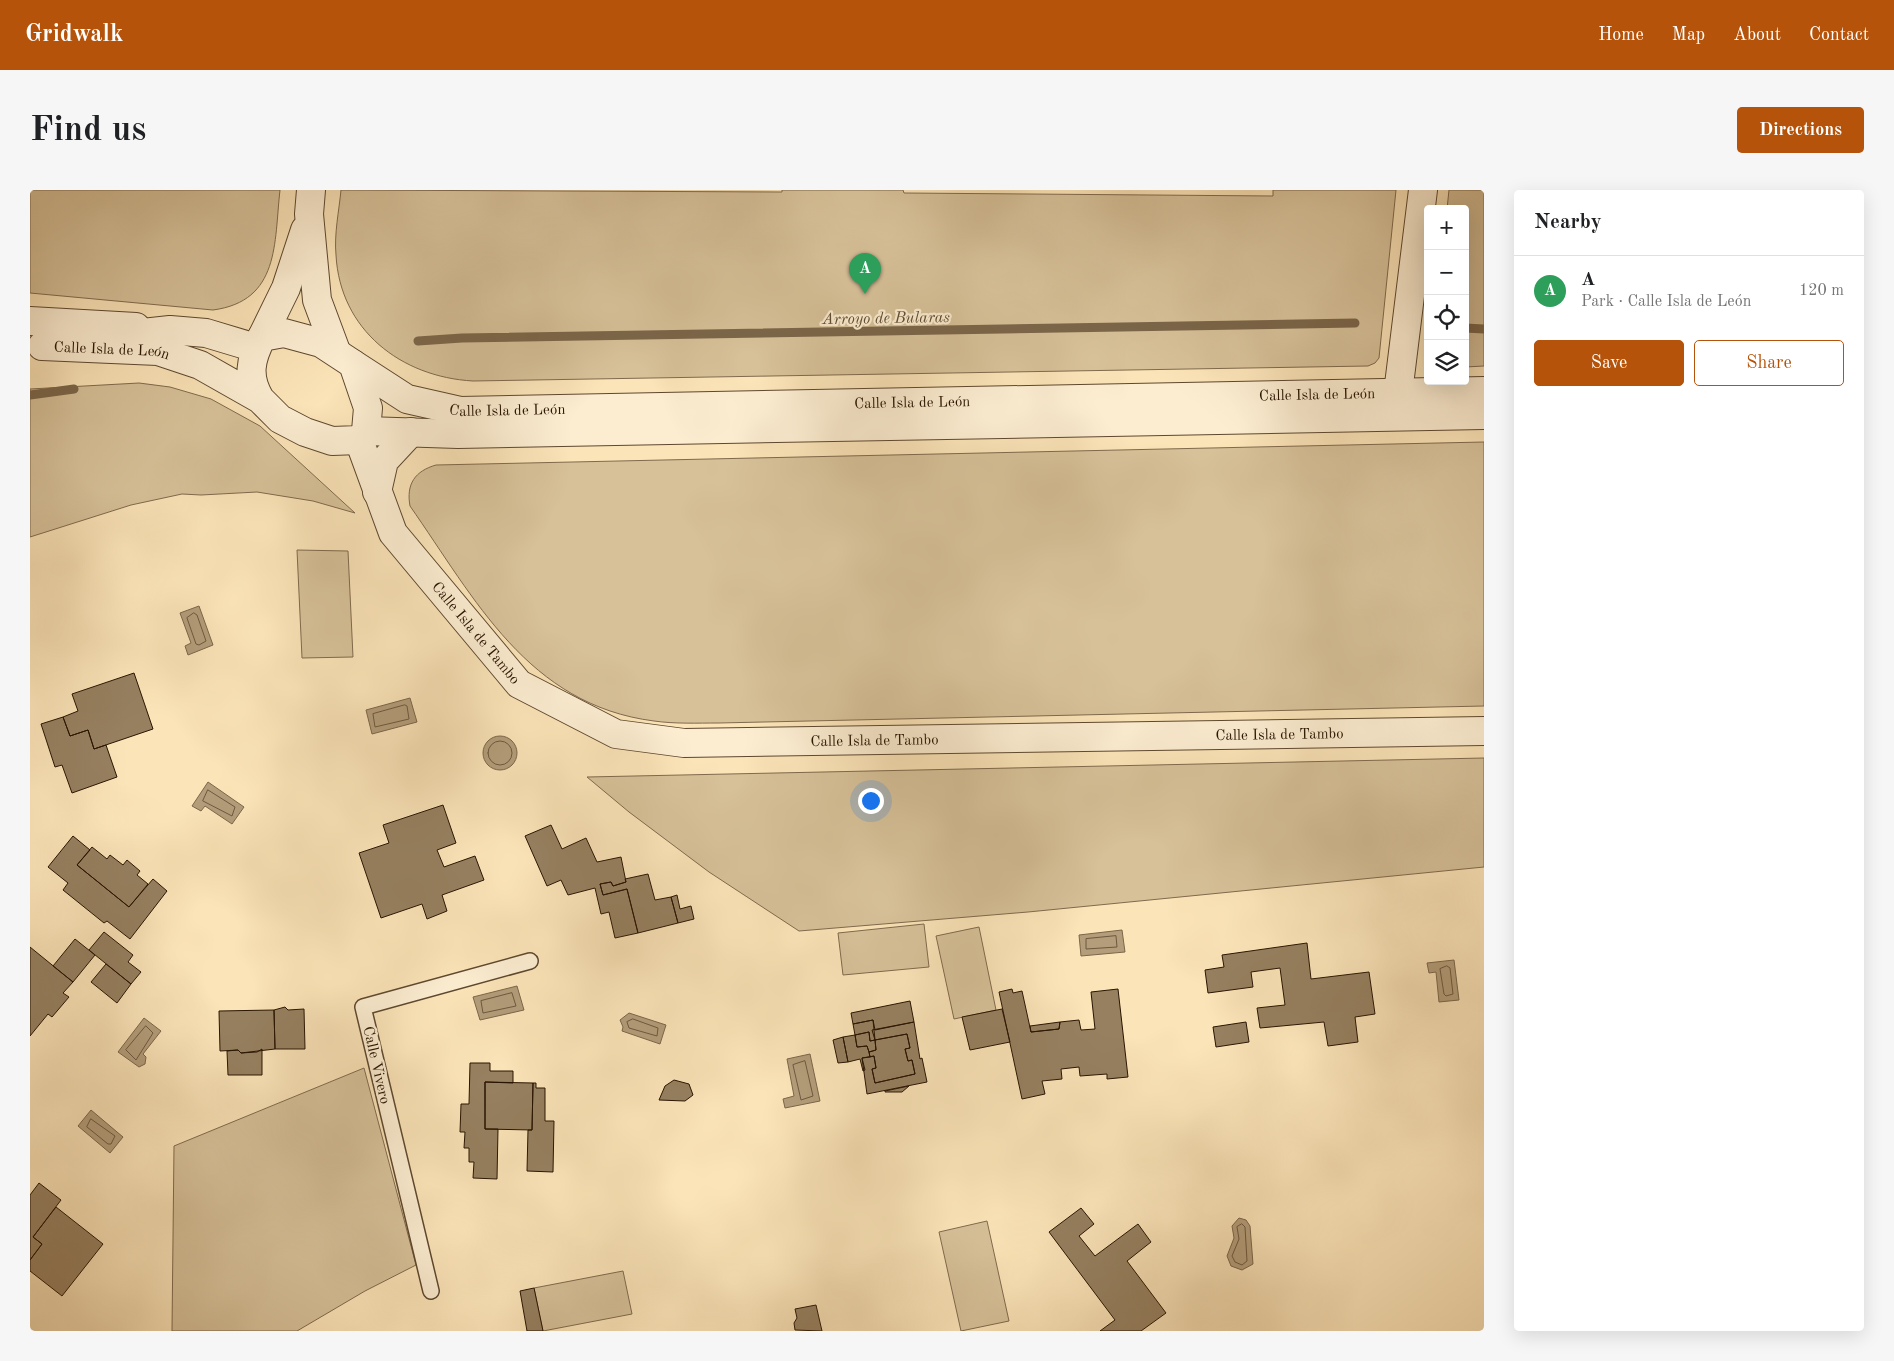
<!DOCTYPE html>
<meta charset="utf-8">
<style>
:root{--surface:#fff;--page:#f6f6f6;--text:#202124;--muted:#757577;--line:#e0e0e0;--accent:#b45309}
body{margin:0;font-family:"Old Standard TT",serif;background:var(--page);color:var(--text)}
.controls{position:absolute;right:15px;top:15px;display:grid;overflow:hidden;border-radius:5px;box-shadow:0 5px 20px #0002}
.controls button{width:45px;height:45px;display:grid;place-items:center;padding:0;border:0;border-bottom:1px solid var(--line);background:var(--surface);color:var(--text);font:25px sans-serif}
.you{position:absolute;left:840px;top:610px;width:18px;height:18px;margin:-12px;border:4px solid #fff;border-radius:50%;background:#1a73e8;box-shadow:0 0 0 8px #1a73e833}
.badge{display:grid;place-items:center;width:32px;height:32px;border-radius:50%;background:var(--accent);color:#fff;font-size:16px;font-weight:700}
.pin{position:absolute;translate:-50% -41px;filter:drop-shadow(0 1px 2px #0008)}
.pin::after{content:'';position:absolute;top:26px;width:18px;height:15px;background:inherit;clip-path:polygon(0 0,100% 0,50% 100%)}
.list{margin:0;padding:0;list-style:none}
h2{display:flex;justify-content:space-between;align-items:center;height:65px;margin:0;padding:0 20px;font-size:21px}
h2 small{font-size:16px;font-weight:400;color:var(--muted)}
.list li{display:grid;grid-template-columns:32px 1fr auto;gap:15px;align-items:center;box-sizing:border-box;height:70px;padding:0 20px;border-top:1px solid var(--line)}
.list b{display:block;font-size:19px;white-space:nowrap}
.list p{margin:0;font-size:16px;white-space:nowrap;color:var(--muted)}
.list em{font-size:16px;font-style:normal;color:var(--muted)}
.actions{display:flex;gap:10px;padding:15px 20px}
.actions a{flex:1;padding:11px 0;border:1px solid var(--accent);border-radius:5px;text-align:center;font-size:18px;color:var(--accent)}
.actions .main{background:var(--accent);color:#fff}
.icon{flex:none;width:28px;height:28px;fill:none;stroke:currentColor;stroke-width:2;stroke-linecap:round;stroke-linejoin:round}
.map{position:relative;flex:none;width:1454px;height:1141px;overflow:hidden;border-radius:5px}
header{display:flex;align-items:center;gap:30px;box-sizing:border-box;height:70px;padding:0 25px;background:var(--accent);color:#fff}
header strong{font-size:24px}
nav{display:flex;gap:28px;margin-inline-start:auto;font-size:18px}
.intro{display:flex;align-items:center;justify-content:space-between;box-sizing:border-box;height:120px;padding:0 30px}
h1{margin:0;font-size:35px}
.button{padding:12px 22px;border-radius:5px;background:var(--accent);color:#fff;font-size:18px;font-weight:700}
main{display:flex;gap:30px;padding:0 30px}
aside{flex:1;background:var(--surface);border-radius:5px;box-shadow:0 5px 20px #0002}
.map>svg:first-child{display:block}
.green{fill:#d7c199;stroke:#806a4d}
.water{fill:#b39d7a;stroke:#7b664a}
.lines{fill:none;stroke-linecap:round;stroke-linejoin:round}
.shore{stroke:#6e583e;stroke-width:1}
.stream{stroke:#7b664a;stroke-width:9}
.building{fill:#968060;stroke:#281401}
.service-casing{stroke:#5d482f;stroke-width:18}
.minor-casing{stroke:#5d482f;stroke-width:30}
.service{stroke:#fcedd1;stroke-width:15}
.minor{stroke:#fcedd1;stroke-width:28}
.labels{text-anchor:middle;stroke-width:4.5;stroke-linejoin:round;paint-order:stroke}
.street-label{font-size:15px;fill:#281401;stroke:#fcedd1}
.water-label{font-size:16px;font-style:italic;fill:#604b31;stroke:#fcedd1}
</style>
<header>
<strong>Gridwalk</strong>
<nav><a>Home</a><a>Map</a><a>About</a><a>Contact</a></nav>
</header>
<div class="intro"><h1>Find us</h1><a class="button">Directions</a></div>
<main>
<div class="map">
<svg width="1454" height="1141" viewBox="0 0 1454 1141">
<rect width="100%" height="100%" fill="#fbe4b8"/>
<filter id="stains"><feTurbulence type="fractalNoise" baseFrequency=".004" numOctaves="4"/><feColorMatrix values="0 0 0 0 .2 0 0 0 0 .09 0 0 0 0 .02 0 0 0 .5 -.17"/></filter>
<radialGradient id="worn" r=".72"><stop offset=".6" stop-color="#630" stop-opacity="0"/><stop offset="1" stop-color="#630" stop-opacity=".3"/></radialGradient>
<!-- green -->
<path class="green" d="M 0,0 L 250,0 C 244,53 250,111 183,120 L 0,103 Z
M 311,0 L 752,2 L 752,0 L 873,0 L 874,3 L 1243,6 L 1243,0 L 1366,0 L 1349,168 L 1345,173 L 1338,176 L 443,191 C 371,187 310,140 306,65 C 304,44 309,21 311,0 Z
M 1419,0 L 1454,0 L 1454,176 L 1435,177 L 1435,19 L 1417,19 Z
M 109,193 L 140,197 L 181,209 L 230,236 L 325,323 L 283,311 L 227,302 L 171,305 L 152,304 L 101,315 L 0,347 L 0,199 Z
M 1454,252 L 1454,516 L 689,533 C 667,533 645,534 624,531 C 498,515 445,409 380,316 C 376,294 385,281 406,275 Z
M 267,360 L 318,361 L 323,467 L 272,468 Z
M 1454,568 L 1454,677 L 998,722 L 769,741 L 679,682 L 599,622 L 557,587 Z
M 894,734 L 899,777 L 813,785 L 808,743 Z
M 949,737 L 966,820 L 924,829 L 906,746 Z
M 334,878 L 386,1075 L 335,1101 L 267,1141 L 142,1141 L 144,956 Z
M 957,1031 L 979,1131 L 931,1141 L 909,1042 Z
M 593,1081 L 602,1124 L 513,1141 L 504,1098 Z"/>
<!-- water -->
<path class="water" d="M 169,416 L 183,455 L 158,465 L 155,456 L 161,453 L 150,423 Z
M 380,508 L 387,532 L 342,544 L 336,520 Z
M453 563a17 17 0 1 1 34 0a17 17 0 1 1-34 0Z
M 178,592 L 214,617 L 202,634 L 175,616 L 171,621 L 162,616 Z
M 1092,740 L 1095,762 L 1051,766 L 1049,745 Z
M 1424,770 L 1429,810 L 1409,812 L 1406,782 L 1399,783 L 1397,773 Z
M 487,796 L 494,820 L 450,830 L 443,807 Z
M 599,823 L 636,835 L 630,854 L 592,841 L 593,837 L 590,830 Z
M 114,828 L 131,841 L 113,864 L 116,867 L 115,874 L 109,877 L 88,862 Z
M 780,864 L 790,911 L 755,918 L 753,909 L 764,906 L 757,869 Z
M 61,920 L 93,947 L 80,963 L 48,936 Z
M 1209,1028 L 1216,1030 L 1220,1036 L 1223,1074 L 1212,1080 L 1201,1076 L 1197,1066 L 1204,1048 L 1202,1036 Z"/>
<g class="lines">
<!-- shore -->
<path class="shore" d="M 164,423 L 167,425 L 176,451 L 169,455 L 166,454 L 157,428 Z
M 375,515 L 377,516 L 379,529 L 345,537 L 343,524 Z
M458 563a12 12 0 1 1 24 0a12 12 0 1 1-24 0Z
M 178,600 L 205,617 L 202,626 L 173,611 Z
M 1086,746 L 1087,757 L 1056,759 L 1056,749 Z
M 1417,776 L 1420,778 L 1423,804 L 1416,806 L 1414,804 L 1410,779 Z
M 482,803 L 486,816 L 453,823 L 451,811 Z
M 603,829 L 628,838 L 627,846 L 599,838 L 597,832 Z
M 116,836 L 123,843 L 106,870 L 96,860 Z
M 775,871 L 783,906 L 771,910 L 763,875 Z
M 61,929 L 85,946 L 81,954 L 78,954 L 57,937 Z
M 1212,1034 L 1215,1037 L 1217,1071 L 1212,1075 L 1205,1072 L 1202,1066 L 1209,1049 L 1207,1037 Z"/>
<!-- stream -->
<path class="stream" d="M 1435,138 L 1454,139
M 388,151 L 432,148 L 1325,133
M 0,205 L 44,199"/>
</g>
<!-- building -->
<path class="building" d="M 104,483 L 123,539 L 64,559 L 58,540 L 40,546 L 33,527 L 48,521 L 42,504 Z
M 33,527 L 40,546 L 58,540 L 64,559 L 76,555 L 87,587 L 42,603 L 32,575 L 25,577 L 11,534 Z
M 413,615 L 426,653 L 407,660 L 414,677 L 445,666 L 454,690 L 412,705 L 417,721 L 397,729 L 392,714 L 351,728 L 329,663 L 359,653 L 353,635 Z
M 521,635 L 532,659 L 556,648 L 567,672 L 591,667 L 596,692 L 583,696 L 581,692 L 570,694 L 573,705 L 597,699 L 608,743 L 585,748 L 579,722 L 571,724 L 565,698 L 538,705 L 531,690 L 517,696 L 495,646 Z
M 43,646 L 60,660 L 47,675 L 99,717 L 123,689 L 137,701 L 100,749 L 77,731 L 74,733 L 33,700 L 38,693 L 18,677 Z
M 62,657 L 77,669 L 80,665 L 93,675 L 97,670 L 110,681 L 107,685 L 118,694 L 99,717 L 47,675 Z
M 618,684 L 625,710 L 641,707 L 648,733 L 608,743 L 597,699 L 573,705 L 570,694 L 581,692 L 583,696 L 596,692 L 595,689 Z
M 647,705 L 650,719 L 661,716 L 664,729 L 648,733 L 641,707 Z
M 74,742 L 103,765 L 98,772 L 111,782 L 101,794 L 59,760 Z
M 45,749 L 65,765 L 43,792 L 23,776 Z
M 1277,753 L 1281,789 L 1339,782 L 1345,824 L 1325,827 L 1328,852 L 1298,856 L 1294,832 L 1230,838 L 1227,818 L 1255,815 L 1250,778 L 1221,782 L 1223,797 L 1178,803 L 1175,780 L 1194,777 L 1192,765 Z
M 0,757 L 43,792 L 33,803 L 39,807 L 22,827 L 18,824 L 0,846 Z
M 76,774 L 101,794 L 87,813 L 61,792 Z
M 982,799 L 983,803 L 992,801 L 1001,842 L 1029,839 L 1030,832 L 1049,830 L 1051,840 L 1065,839 L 1061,802 L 1088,799 L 1098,887 L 1077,889 L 1077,884 L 1050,886 L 1049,877 L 1031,879 L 1032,889 L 1012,891 L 1015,904 L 992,909 L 969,802 Z
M 880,811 L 884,832 L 845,840 L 843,830 L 823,834 L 821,823 Z
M 255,817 L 258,820 L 274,819 L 275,859 L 245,859 L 244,820 Z
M 972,819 L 980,852 L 940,860 L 932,827 Z
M 244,820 L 245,859 L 211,863 L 208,860 L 190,861 L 189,821 Z
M 843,830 L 845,850 L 840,851 L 839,842 L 825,845 L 823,834 Z
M 884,832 L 890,869 L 892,868 L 897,892 L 837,904 L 832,868 L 844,866 L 846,878 L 842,879 L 845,893 L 885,884 L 882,870 L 878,871 L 875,859 L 880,858 L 877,844 L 845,850 L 842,840 Z
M 1030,832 L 1029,839 L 1001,842 L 1000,836 Z
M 1216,832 L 1219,852 L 1186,857 L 1183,837 Z
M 839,842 L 840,851 L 845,850 L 846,860 L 839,862 L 837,856 L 827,857 L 825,845 Z
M 877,844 L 880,858 L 875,859 L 878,871 L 882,870 L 885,884 L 845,893 L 842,879 L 846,878 L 844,866 L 840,867 L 839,862 L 846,860 L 845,850 Z
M 825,845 L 827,857 L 837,856 L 839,862 L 840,867 L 832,868 L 835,880 L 833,881 L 830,869 L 818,872 L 813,847 Z
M 813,847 L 818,872 L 808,873 L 803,850 Z
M 232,859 L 232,885 L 198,885 L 197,861 L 208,860 L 211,863 L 227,862 Z
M 440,873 L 460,873 L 460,881 L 483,881 L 483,893 L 455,892 L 455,939 L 468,939 L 467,989 L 443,988 L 444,972 L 439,972 L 439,958 L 434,958 L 435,942 L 430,942 L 431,914 L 439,914 Z
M 644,890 L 659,894 L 663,905 L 655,911 L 629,910 L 635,896 Z
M 455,892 L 503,893 L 502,940 L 455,939 Z
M 503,893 L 506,893 L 506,898 L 515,898 L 515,931 L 524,931 L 523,982 L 497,981 L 498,940 L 502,940 Z
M 879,896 L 872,902 L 855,902 L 855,901 Z
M 9,993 L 31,1010 L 3,1047 L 12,1054 L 0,1070 L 0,1005 Z
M 26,1017 L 73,1054 L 32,1106 L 0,1081 L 0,1070 L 12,1054 L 3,1047 Z
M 1051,1018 L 1064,1034 L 1049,1046 L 1065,1066 L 1108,1034 L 1121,1052 L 1097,1071 L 1136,1123 L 1111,1141 L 1070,1141 L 1085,1130 L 1019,1042 Z
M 504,1098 L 513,1141 L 497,1141 L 490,1101 Z
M 786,1115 L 792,1141 L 765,1140 L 764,1133 L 767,1128 L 765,1119 Z"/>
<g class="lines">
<defs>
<path id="service" d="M 401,1101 L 333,817 L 500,771"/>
<g id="minor">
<path d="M 281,0 L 279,24 L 287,110 L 306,161"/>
<path d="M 0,131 L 106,137"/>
<path d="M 85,146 L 140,140 L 176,143 L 226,158"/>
<path d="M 232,147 L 256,98 L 275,40"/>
<path id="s1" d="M 12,156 L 128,161 L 170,175 L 230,209 L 250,229 L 275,242 L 302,251 L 329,250 L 336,241 L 338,218 L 323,174 L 291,153 L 254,143 L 232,147 C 220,170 217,187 230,209"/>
<path id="s2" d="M 323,174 L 377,209 L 430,221 L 1454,201"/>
<path d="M 1368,203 L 1393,0"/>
<path d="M 336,241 L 428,244 L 1454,225"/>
<path id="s3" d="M 329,250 L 363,343 L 489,494 L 586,544 L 654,553 L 1454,541"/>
<path d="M 347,302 L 354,271 L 381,242"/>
</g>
</defs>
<!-- service casing -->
<use href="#service" class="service-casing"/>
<!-- minor casing -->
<use href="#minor" class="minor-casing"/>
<!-- service -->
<use href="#service" class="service"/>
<!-- minor -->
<use href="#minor" class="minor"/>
</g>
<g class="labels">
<!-- street labels -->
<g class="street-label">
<text dy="5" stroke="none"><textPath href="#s1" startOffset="70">Calle Isla de León</textPath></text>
<text dy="5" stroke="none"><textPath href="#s2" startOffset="976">Calle Isla de León</textPath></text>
<text dy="5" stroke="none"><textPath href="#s2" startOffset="571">Calle Isla de León</textPath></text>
<text dy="5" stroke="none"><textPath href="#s2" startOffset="166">Calle Isla de León</textPath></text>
<text dy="5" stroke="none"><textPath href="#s3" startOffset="229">Calle Isla de Tambo</textPath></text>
<text dy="5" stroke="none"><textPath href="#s3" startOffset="1069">Calle Isla de Tambo</textPath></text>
<text dy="5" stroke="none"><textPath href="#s3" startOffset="664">Calle Isla de Tambo</textPath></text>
<text transform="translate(347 875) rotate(77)" y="5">Calle Vivero</text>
</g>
<!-- water labels -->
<g class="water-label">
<text transform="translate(856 127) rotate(-1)" y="6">Arroyo de Bularas</text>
</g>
</g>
<rect width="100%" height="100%" filter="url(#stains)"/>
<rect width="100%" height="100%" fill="url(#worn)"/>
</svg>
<div class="controls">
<button>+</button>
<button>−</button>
<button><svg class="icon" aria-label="locate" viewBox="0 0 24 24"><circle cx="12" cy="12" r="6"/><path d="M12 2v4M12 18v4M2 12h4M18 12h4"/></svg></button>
<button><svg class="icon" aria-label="layers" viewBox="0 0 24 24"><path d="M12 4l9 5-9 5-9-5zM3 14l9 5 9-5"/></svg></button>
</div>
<div class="you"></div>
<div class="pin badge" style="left:835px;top:104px;background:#2e9e5b">A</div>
</div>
<aside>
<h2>Nearby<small></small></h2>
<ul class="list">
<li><span class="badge" style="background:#2e9e5b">A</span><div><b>A</b><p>Park · Calle Isla de León</p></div><em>120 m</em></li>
</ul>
<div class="actions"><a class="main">Save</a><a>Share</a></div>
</aside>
</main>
